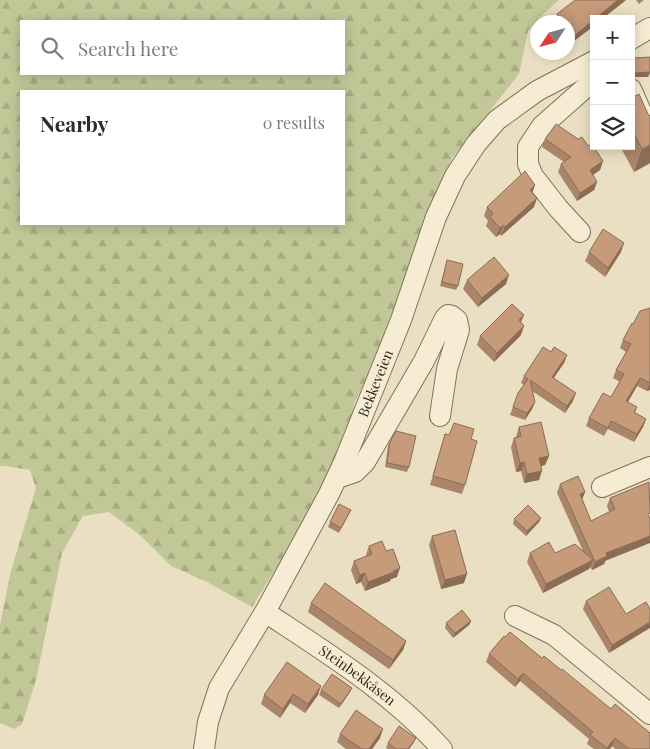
<!DOCTYPE html>
<meta charset="utf-8">
<style>
:root{--surface:#fff;--page:#f7f7f7;--text:#2b2b33;--muted:#7c7c81;--line:#e1e1e2}
body{margin:0;font-family:"Playfair Display",serif;background:var(--page);color:var(--text)}
.controls{position:absolute;right:15px;top:15px;display:grid;overflow:hidden;border-radius:0px;box-shadow:0 2px 12px #0003}
.controls button{width:45px;height:45px;display:grid;place-items:center;padding:0;border:0;border-bottom:1px solid var(--line);background:var(--surface);color:var(--text);font:25px sans-serif}
.compass{position:absolute;left:530px;top:15px;width:45px;height:45px;border-radius:50%;background:var(--surface);box-shadow:0 2px 12px #0003;rotate:234deg}
.list{margin:0;padding:0;list-style:none}
h2{display:flex;justify-content:space-between;align-items:center;height:65px;margin:0;padding:0 20px;font-size:21px}
h2 small{font-size:16px;font-weight:400;color:var(--muted)}
.icon{flex:none;width:28px;height:28px;fill:none;stroke:currentColor;stroke-width:2;stroke-linecap:round;stroke-linejoin:round}
.map{position:relative;flex:none;width:650px;height:749px;overflow:hidden}
.search{position:absolute;background:var(--surface);box-shadow:0 2px 12px #0003;left:20px;top:20px;width:325px;height:55px;display:flex;align-items:center;gap:12px;box-sizing:border-box;padding:0 18px;border-radius:0px;color:var(--muted);font-size:19px}
.panel{position:absolute;background:var(--surface);box-shadow:0 2px 12px #0003;left:20px;top:90px;width:325px;height:135px;border-radius:0px}
.map>svg:first-child{display:block}
.forest{fill:url(#forest-firs);fill-rule:evenodd}
.lines{fill:none;stroke-linecap:round;stroke-linejoin:round}
.minor-casing{stroke:#82705a;stroke-width:22}
.minor{stroke:#f6ecd4;stroke-width:20}
.wall{fill:#aa8569}
.shaded-wall{fill:#8b6c55}
.building{fill:#c69b7a;stroke:#8b6c55}
.labels{text-anchor:middle;stroke-width:4;stroke-linejoin:round;paint-order:stroke}
.street-label{font-size:14px;fill:#33281e;stroke:#f2e9d1}
</style>
<div class="map">
<svg width="650" height="749" viewBox="0 0 650 749">
<defs>
<pattern id="forest-firs" width="22" height="20" patternUnits="userSpaceOnUse" patternTransform="scale(1.25)"><rect width="22" height="20" fill="#c1c797"/><path d="M5 1l3.5 6h-7zM16 11l3.5 6h-7z" fill="#a6ab82"/></pattern>
</defs>
<rect width="100%" height="100%" fill="#eadfc2"/>
<!-- forest -->
<path class="forest" d="M 0,0 L 559,0 L 540,17 L 528,31 L 519,74 L 452,158 L 436,199 L 416,276 L 354,404 L 352,434 L 327,487 L 252,607 L 207,582 L 171,566 L 141,536 L 109,512 L 83,516 L 62,553 L 36,680 L 22,724 L 15,729 L 0,723 L 0,625 L 11,571 L 36,488 L 30,470 L 5,466 L 0,466 ZM 21,21 L 344,21 L 344,74 L 21,74 ZM 21,91 L 344,91 L 344,224 L 21,224 Z"/>
<g class="lines">
<defs>
<g id="minor">
<path d="M 631,39 L 650,28"/>
<path d="M 631,89 L 650,132"/>
<path d="M 580,232 L 558,208 L 533,176 L 528,164 L 528,147 L 542,126 L 594,80"/>
<path d="M 337,478 L 355,472 L 365,462 L 424,361 L 445,318 L 448,315 L 452,316 L 457,320 L 459,330 L 447,369 L 440,416"/>
<path d="M 602,487 L 650,467"/>
<path id="s1" d="M 265,612 C 327,653 392,693 442,749"/>
<path d="M 515,616 L 554,635 L 650,714"/>
<path id="s2" d="M 204,749 L 208,722 L 219,688 L 265,612 L 329,494 L 344,462 L 401,320 L 436,217 L 455,176 L 476,144 L 497,120 L 537,91 L 594,61"/>
</g>
</defs>
<!-- minor casing -->
<use href="#minor" class="minor-casing"/>
<!-- minor -->
<use href="#minor" class="minor"/>
</g>
<!-- wall -->
<path class="wall" d="M 626,0 L 570,44 L 568,41 L 568,22 L 554,22 L 557,14 Z
M 636,0 L 644,0 L 639,4 Z
M 650,57 L 650,73 L 648,77 L 632,77 L 632,62 L 634,58 Z
M 631,98 L 650,163 L 634,172 L 620,146 L 631,146 Z
M 545,139 L 588,146 L 603,161 L 600,170 L 593,175 L 597,182 L 594,190 L 577,201 L 558,172 L 561,164 L 564,162 L 542,147 Z
M 532,193 L 534,207 L 501,236 L 500,234 L 496,237 L 486,226 L 488,221 L 484,216 L 487,207 Z
M 589,252 L 621,252 L 605,277 L 585,261 Z
M 447,260 L 458,286 L 456,290 L 440,286 Z
M 467,280 L 506,284 L 478,307 L 463,289 Z
M 650,308 L 650,390 L 647,391 L 637,386 L 628,402 L 637,407 L 635,413 L 646,419 L 643,427 L 634,442 L 608,429 L 604,436 L 586,426 L 589,418 L 611,397 L 620,382 L 613,378 L 616,370 L 626,352 L 620,348 L 623,340 L 633,324 Z
M 524,315 L 521,322 L 521,335 L 494,362 L 477,345 L 480,336 Z
M 551,352 L 567,355 L 564,363 L 554,378 L 573,401 L 565,413 L 532,391 L 535,402 L 532,409 L 525,420 L 510,415 L 518,393 L 524,385 L 521,383 L 524,376 Z
M 519,427 L 549,456 L 545,465 L 541,466 L 539,480 L 524,483 L 521,471 L 516,472 L 511,447 L 514,438 L 516,437 Z
M 445,434 L 471,439 L 465,485 L 462,494 L 430,485 Z
M 390,442 L 409,467 L 407,472 L 385,467 L 388,446 Z
M 649,482 L 604,564 L 592,570 L 590,567 L 589,569 L 543,593 L 527,562 L 530,553 L 555,553 L 583,551 L 557,493 L 560,484 L 585,492 L 582,499 L 591,521 L 609,512 L 607,506 L 610,498 Z
M 351,510 L 339,533 L 328,527 L 330,522 Z
M 541,518 L 539,522 L 526,536 L 513,524 L 514,519 Z
M 432,536 L 464,583 L 441,589 L 429,545 Z
M 369,546 L 397,577 L 391,579 L 390,581 L 365,591 L 361,582 L 356,584 L 351,570 L 354,561 L 366,556 L 366,555 Z
M 586,601 L 626,614 L 609,653 L 583,609 Z
M 311,603 L 406,641 L 403,650 L 389,669 L 308,612 Z
M 471,621 L 469,625 L 453,638 L 445,628 L 446,623 Z
M 504,636 L 650,749 L 615,749 L 612,746 L 610,749 L 594,749 L 587,744 L 589,739 L 520,681 L 515,687 L 486,662 L 489,654 Z
M 287,662 L 318,695 L 305,713 L 290,703 L 280,718 L 261,704 L 264,695 Z
M 321,690 L 350,692 L 339,708 L 319,695 Z
M 340,734 L 380,738 L 372,749 L 346,749 L 337,742 Z
M 416,738 L 414,742 L 409,749 L 388,749 L 386,748 L 388,743 Z"/>
<!-- shaded-wall -->
<path class="shaded-wall" d="M 618,0 L 626,0 L 602,19 L 595,19 Z
M 594,20 L 594,26 L 570,44 L 574,36 Z
M 650,72 L 648,77 L 632,77 L 634,73 Z
M 650,145 L 650,163 L 634,172 L 642,149 Z
M 603,161 L 600,170 L 587,179 L 590,170 Z
M 597,182 L 594,190 L 577,201 L 580,193 Z
M 535,185 L 532,194 L 530,190 Z
M 537,198 L 534,207 L 501,236 L 505,227 Z
M 503,225 L 500,234 L 496,237 L 500,228 Z
M 624,243 L 621,252 L 605,277 L 608,268 Z
M 509,275 L 506,284 L 478,307 L 482,298 Z
M 524,315 L 520,324 L 519,320 Z
M 524,326 L 521,335 L 494,362 L 497,353 Z
M 567,355 L 564,363 L 549,384 L 552,377 Z
M 640,378 L 637,386 L 623,410 L 626,401 Z
M 650,383 L 650,390 L 647,391 Z
M 576,393 L 573,401 L 565,413 L 567,406 Z
M 535,402 L 532,409 L 525,420 L 527,413 Z
M 646,419 L 643,427 L 634,442 L 637,434 Z
M 549,456 L 545,465 L 536,467 L 539,458 Z
M 524,462 L 521,471 L 516,472 L 520,463 Z
M 542,471 L 539,480 L 524,483 L 527,474 Z
M 585,492 L 582,500 L 580,494 Z
M 541,518 L 539,522 L 526,536 L 527,531 Z
M 650,536 L 650,543 L 605,561 L 604,564 L 592,570 L 595,562 L 606,553 Z
M 593,560 L 589,569 L 543,593 L 546,584 Z
M 400,568 L 397,577 L 391,579 L 390,581 L 365,591 L 368,582 Z
M 365,573 L 361,582 L 356,584 L 360,575 Z
M 467,574 L 464,583 L 441,589 L 445,580 Z
M 471,621 L 469,625 L 453,638 L 455,633 Z
M 650,622 L 650,628 L 609,653 L 612,645 Z
M 406,641 L 403,650 L 389,669 L 393,660 Z
M 523,673 L 520,681 L 515,687 L 518,679 Z
M 321,686 L 318,695 L 305,713 L 308,704 Z
M 352,688 L 350,692 L 339,708 L 341,704 Z
M 293,694 L 290,703 L 280,718 L 283,709 Z
M 383,729 L 380,738 L 372,749 L 369,749 Z
M 416,738 L 414,742 L 409,749 L 408,749 Z
M 615,738 L 612,746 L 610,749 L 606,749 Z"/>
<!-- building -->
<path class="building" d="M 575,0 L 618,0 L 574,36 L 568,28 L 568,22 L 563,22 L 557,14 Z
M 650,57 L 650,72 L 634,73 L 634,58 Z
M 639,94 L 648,114 L 650,116 L 650,145 L 642,149 L 631,128 L 631,98 Z
M 556,124 L 578,139 L 582,137 L 588,146 L 592,144 L 603,161 L 590,170 L 597,182 L 580,193 L 561,164 L 571,157 L 545,139 Z
M 525,171 L 535,185 L 530,190 L 537,198 L 505,227 L 503,225 L 500,228 L 490,217 L 493,214 L 487,207 Z
M 603,229 L 624,243 L 608,268 L 589,252 Z
M 494,257 L 509,275 L 482,298 L 467,280 Z
M 447,260 L 463,264 L 458,286 L 442,282 Z
M 512,304 L 524,315 L 519,320 L 524,326 L 497,353 L 480,336 Z
M 650,308 L 650,383 L 640,378 L 626,401 L 637,407 L 634,412 L 646,419 L 637,434 L 611,421 L 608,428 L 589,418 L 603,393 L 611,397 L 624,374 L 616,370 L 631,344 L 623,340 L 632,323 L 633,324 L 640,311 Z
M 543,347 L 551,352 L 554,347 L 567,355 L 552,377 L 576,393 L 567,406 L 530,380 L 535,402 L 527,413 L 513,407 L 518,393 L 528,379 L 524,376 Z
M 541,422 L 549,456 L 539,458 L 542,471 L 527,474 L 524,462 L 520,463 L 514,438 L 521,436 L 519,427 Z
M 454,423 L 474,429 L 471,439 L 477,441 L 465,485 L 433,476 L 445,434 L 449,435 Z
M 396,431 L 416,436 L 409,467 L 387,463 L 390,442 Z
M 578,476 L 585,492 L 580,494 L 591,521 L 615,509 L 610,498 L 649,482 L 650,513 L 648,514 L 650,519 L 650,536 L 606,553 L 607,556 L 595,562 L 560,484 Z
M 339,504 L 351,510 L 341,528 L 330,522 Z
M 528,505 L 541,518 L 527,531 L 514,519 Z
M 455,530 L 467,574 L 445,580 L 432,536 Z
M 382,541 L 386,551 L 393,549 L 400,568 L 393,571 L 394,572 L 368,582 L 365,573 L 360,575 L 354,561 L 372,554 L 369,546 Z
M 549,542 L 555,553 L 575,544 L 593,560 L 546,584 L 530,553 Z
M 325,583 L 406,641 L 393,660 L 311,603 Z
M 609,587 L 626,614 L 646,602 L 650,609 L 650,622 L 612,645 L 586,601 Z
M 462,610 L 471,621 L 455,633 L 446,623 Z
M 510,632 L 542,658 L 544,656 L 561,670 L 562,669 L 611,709 L 615,704 L 650,733 L 650,749 L 629,749 L 615,738 L 607,748 L 590,735 L 593,732 L 523,673 L 518,679 L 489,654 L 504,636 L 505,637 Z
M 287,662 L 321,686 L 308,704 L 293,694 L 283,709 L 264,695 Z
M 332,674 L 352,688 L 341,704 L 321,690 Z
M 356,710 L 383,729 L 369,749 L 362,749 L 340,734 Z
M 399,726 L 416,738 L 408,749 L 396,749 L 388,743 Z"/>
<g class="labels">
<!-- street labels -->
<g class="street-label">
<text dy="5" stroke="none"><textPath href="#s2" startOffset="406">Bekkeveien</textPath></text>
<text dy="5" stroke="none"><textPath href="#s1" startOffset="112">Steinbekkåsen</textPath></text>
</g>
</g>
</svg>
<div class="controls">
<button>+</button>
<button>−</button>
<button><svg class="icon" aria-label="layers" viewBox="0 0 24 24"><path d="M12 4l9 5-9 5-9-5zM3 14l9 5 9-5"/></svg></button>
</div>
<svg class="compass" viewBox="-18 -18 36 36"><path d="M0-13l5 13h-10z" fill="#e53935"/><path d="M0 13l5-13h-10z" fill="#7c7c81"/></svg>
<div class="search"><svg class="icon" aria-label="search" viewBox="0 0 24 24"><circle cx="10" cy="10" r="6"/><path d="M15 15l6 6"/></svg>Search here</div>
<section class="panel">
<h2>Nearby<small>0 results</small></h2>
<ul class="list">
</ul>
</section>
</div>
